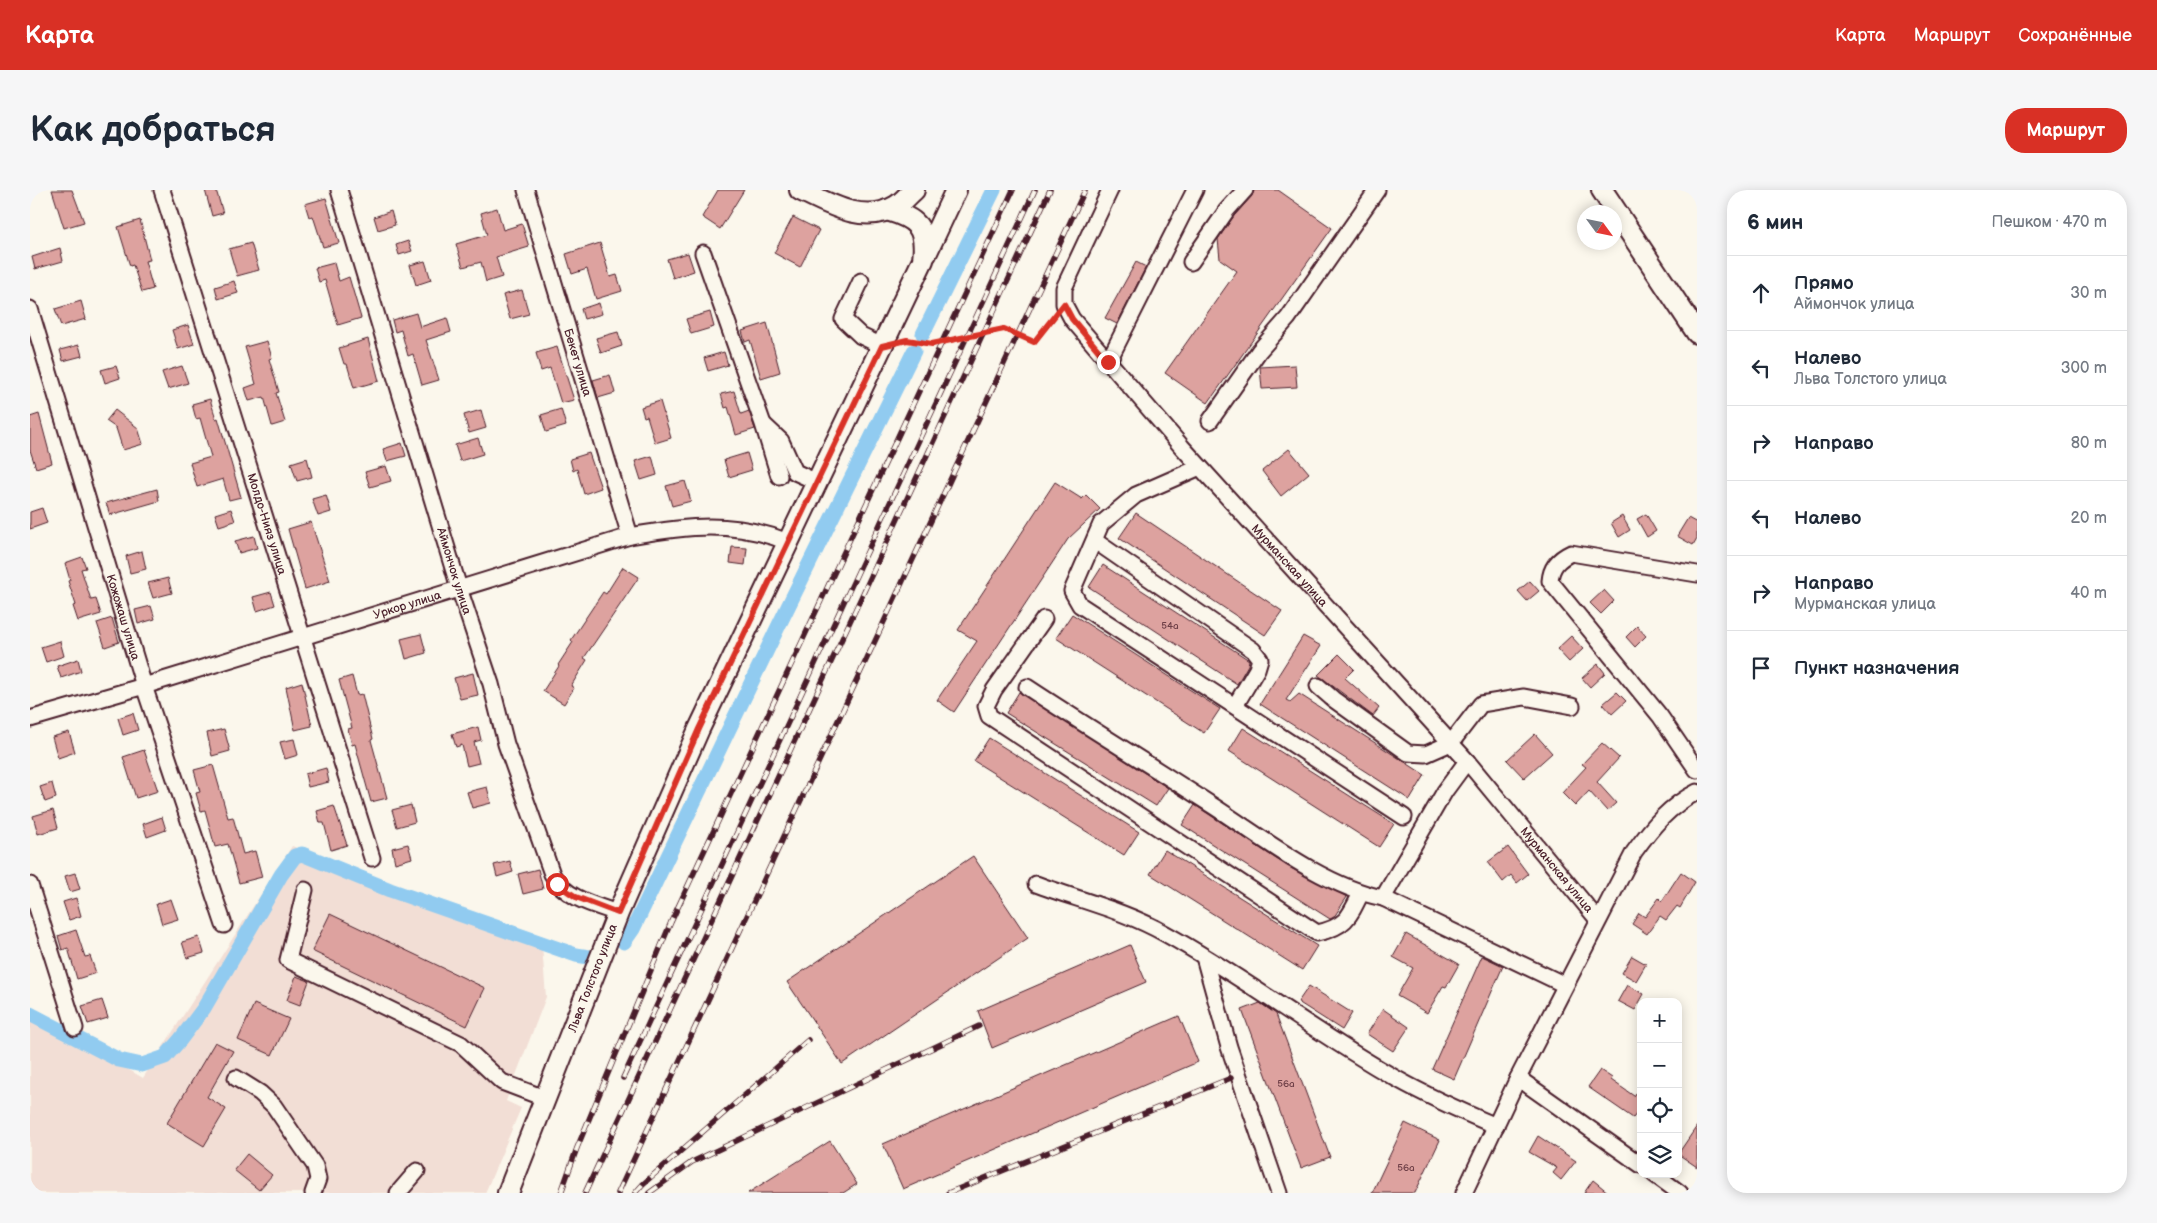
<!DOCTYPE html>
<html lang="ru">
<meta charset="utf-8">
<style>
:root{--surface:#fff;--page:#f6f6f7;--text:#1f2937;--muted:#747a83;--line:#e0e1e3;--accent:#d93025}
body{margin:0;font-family:"Balsamiq Sans",sans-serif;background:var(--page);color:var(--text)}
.controls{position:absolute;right:15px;bottom:15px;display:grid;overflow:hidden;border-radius:10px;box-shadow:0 2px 12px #0003}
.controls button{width:45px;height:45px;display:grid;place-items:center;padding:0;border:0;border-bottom:1px solid var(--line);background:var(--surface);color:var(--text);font:25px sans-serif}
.compass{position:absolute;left:1547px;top:15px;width:45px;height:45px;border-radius:50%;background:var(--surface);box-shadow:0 2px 12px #0003;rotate:123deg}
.stop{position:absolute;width:15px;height:15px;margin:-11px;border:4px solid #d93025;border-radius:50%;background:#fff}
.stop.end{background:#d93025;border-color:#fff;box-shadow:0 1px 5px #0008}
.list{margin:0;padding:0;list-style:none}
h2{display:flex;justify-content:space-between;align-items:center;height:65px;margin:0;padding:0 20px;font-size:21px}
h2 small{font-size:16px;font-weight:400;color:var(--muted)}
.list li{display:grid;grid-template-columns:32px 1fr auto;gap:15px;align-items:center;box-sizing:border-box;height:75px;padding:0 20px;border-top:1px solid var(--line)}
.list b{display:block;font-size:19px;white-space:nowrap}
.list p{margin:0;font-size:16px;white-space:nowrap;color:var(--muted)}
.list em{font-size:16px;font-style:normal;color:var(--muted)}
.icon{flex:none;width:28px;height:28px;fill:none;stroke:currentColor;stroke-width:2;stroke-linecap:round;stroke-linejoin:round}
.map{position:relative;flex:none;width:1667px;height:1003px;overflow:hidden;border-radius:20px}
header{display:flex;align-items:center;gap:30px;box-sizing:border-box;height:70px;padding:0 25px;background:var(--accent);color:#fff}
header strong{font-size:24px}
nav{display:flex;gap:28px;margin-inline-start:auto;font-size:18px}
.intro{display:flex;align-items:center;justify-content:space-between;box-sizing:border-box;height:120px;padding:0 30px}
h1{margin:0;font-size:35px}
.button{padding:12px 22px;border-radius:20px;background:var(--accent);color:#fff;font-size:18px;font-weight:700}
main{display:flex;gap:30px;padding:0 30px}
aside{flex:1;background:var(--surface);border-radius:20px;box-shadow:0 2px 12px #0003}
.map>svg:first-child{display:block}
.built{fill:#f2ded5}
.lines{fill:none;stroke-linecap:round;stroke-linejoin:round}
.canal{stroke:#91cbf0;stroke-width:15}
.building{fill:#dda29f;stroke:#4a1f2b}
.minor-casing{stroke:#4a1f2b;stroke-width:19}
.major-casing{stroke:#4a1f2b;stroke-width:24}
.path{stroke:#4a1f2b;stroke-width:2.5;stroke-dasharray:5 4;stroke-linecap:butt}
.minor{stroke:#fbf7ec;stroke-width:15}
.major{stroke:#fbf7ec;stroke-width:20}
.rail-casing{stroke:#4a1f2b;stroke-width:5.5}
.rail{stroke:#fbf7ec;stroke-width:4;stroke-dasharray:11;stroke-linecap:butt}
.route{stroke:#d93025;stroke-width:6}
.labels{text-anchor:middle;stroke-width:5;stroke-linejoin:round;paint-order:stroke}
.number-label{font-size:10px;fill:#6f4048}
.street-label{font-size:12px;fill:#4a1f2b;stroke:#fbf7ec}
</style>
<header>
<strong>Карта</strong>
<nav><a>Карта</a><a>Маршрут</a><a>Сохранённые</a></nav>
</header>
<div class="intro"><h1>Как добраться</h1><a class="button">Маршрут</a></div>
<main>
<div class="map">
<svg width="1667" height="1003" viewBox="0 0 1667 1003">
<rect width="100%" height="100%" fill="#fbf7ec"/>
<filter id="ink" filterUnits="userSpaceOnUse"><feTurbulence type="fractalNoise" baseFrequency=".02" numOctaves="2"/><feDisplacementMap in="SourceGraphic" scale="10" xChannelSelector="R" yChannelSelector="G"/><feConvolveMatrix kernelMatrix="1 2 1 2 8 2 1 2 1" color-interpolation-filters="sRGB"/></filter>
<g filter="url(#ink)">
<!-- built -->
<path class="built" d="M 262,656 L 512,756 L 516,807 L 476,911 L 491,918 L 455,1003 L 0,1003 L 0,822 L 113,888 Z"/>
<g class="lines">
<!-- canal -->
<path class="canal" d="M 893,144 L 964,0
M 594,752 L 603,739 L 748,437 L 884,161
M 0,824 L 89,870 L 112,875 L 135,867 L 150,850 L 174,818 L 251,685 L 265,666 L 272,664 L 360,700 L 546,765 L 559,767"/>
</g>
<!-- building -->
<path class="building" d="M 22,0 L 42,0 L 54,32 L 34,38 Z
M 175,0 L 186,0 L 193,23 L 182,26 Z
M 688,0 L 714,0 L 690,39 L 672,27 Z
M 1224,0 L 1248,0 L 1302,38 L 1178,213 L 1135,183 L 1207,81 L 1190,69 L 1188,49 L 1204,26 L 1222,6 Z
M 296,8 L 309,53 L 293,57 L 283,26 L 279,27 L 275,14 Z
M 467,18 L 473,40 L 492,34 L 499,57 L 466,67 L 472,87 L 456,92 L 451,72 L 433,77 L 426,54 L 457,45 L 451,23 Z
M 361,21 L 365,35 L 348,40 L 344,27 Z
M 763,27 L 789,40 L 770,77 L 744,63 Z
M 110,30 L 120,70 L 115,71 L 123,99 L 112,102 L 103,75 L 100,76 L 88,37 Z
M 378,51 L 382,61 L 369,65 L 366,55 Z
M 221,53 L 229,80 L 207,86 L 199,59 Z
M 570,53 L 580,87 L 587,85 L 592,101 L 566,109 L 557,79 L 542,84 L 536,64 Z
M 30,58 L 33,71 L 5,79 L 2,67 Z
M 658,63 L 664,81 L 643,88 L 637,69 Z
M 395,71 L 401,90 L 386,95 L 380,75 Z
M 1106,72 L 1116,77 L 1087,134 L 1075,128 Z
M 304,73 L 309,91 L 319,87 L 331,128 L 308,135 L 295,90 L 289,92 L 285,78 Z
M 204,91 L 208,103 L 188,109 L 185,97 Z
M 492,100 L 499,124 L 480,129 L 473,105 Z
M 51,111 L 56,129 L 31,136 L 25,119 Z
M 569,113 L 572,124 L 554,129 L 551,119 Z
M 680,122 L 684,137 L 661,144 L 656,129 Z
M 386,123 L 390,137 L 417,128 L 421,142 L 396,150 L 409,190 L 392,195 L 383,164 L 378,166 L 371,140 L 365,142 L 362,130 Z
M 737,133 L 750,182 L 731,188 L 720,150 L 715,152 L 712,141 Z
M 158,135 L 164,154 L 148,159 L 142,140 Z
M 588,142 L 592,156 L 571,163 L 566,148 Z
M 338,149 L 349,191 L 324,198 L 317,174 L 314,174 L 309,158 Z
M 237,151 L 242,168 L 239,169 L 249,202 L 246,203 L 255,232 L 242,236 L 234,207 L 219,211 L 215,198 L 226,194 L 215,157 Z
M 49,155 L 52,166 L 33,171 L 30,160 Z
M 527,157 L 544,210 L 531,213 L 520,178 L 511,181 L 506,163 Z
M 694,162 L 698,175 L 678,181 L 674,168 Z
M 1265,175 L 1267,197 L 1232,199 L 1230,177 Z
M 86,176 L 90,188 L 75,193 L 71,180 Z
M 152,176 L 158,193 L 138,199 L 132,182 Z
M 580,185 L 585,203 L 568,208 L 563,190 Z
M 704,201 L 711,224 L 719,221 L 725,239 L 706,245 L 698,217 L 695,218 L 691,204 Z
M 180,209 L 186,229 L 188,228 L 211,307 L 199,310 L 193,289 L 167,297 L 160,273 L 181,267 L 170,228 L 166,229 L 162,214 Z
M 630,211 L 641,248 L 625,253 L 617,226 L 614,227 L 611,217 Z
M 531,219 L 536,236 L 516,242 L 511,225 Z
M 85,220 L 108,238 L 113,254 L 93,260 L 86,238 L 76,231 Z
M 451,220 L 456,238 L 439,243 L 434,225 Z
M 9,224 L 22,273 L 6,278 L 0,260 L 0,227 Z
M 448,248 L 453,264 L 430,271 L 425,255 Z
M 372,253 L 376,266 L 357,271 L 353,259 Z
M 1259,259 L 1279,283 L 1251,306 L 1232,281 Z
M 559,263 L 571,298 L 554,304 L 547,279 L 543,281 L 540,269 Z
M 717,263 L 722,280 L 699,287 L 694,270 Z
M 622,266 L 627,285 L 611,290 L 605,271 Z
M 277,268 L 282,287 L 267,291 L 261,273 Z
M 356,276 L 361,291 L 340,297 L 335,282 Z
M 655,291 L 661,311 L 642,316 L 636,296 Z
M 1025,292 L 1052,309 L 1056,305 L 1070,319 L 1038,349 L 924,522 L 907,510 L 947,451 L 928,440 Z
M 127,299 L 129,311 L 80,325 L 76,313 Z
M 296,305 L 301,322 L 288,326 L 282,309 Z
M 12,318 L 17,333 L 0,339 L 0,322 Z
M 201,319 L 205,331 L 189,336 L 185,324 Z
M 1106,323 L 1252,421 L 1235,445 L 1089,348 Z
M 1616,324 L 1626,341 L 1617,347 L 1607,329 Z
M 1592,326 L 1600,340 L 1589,347 L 1581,333 Z
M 1658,328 L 1667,333 L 1667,348 L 1663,355 L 1647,346 Z
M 281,332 L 300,391 L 275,399 L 258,339 Z
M 224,346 L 227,358 L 209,363 L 205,351 Z
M 702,357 L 717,358 L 715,375 L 700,373 Z
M 112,361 L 116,379 L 100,383 L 96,366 Z
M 52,367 L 56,378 L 51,379 L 61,410 L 66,409 L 71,424 L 48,431 L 43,416 L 46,415 L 38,391 L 40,390 L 35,373 Z
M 1073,375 L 1219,470 L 1218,475 L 1207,494 L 1059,397 Z
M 593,377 L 609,387 L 554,468 L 557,470 L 541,496 L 544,498 L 534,514 L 513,501 L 529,476 L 528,475 L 543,452 L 541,450 L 573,402 L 576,404 Z
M 138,388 L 142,403 L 123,408 L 118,393 Z
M 1500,391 L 1509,401 L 1497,411 L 1488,401 Z
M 1574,400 L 1584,411 L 1571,424 L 1560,413 Z
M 241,402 L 245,415 L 227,421 L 223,407 Z
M 121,416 L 125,429 L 108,434 L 105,420 Z
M 1042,424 L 1190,519 L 1174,543 L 1026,448 Z
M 82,428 L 89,452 L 75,457 L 67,433 Z
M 1607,436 L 1616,446 L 1605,457 L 1596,447 Z
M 391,444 L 396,463 L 376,469 L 371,449 Z
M 1273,446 L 1291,456 L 1256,510 L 1260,512 L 1269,504 L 1395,585 L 1380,610 L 1230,514 Z
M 1541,446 L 1553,459 L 1539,472 L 1527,459 Z
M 30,451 L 34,466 L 16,472 L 11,457 Z
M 1309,464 L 1324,479 L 1315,488 L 1349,518 L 1343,526 L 1288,485 Z
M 48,469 L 51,481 L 31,488 L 27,476 Z
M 1568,474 L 1575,483 L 1560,497 L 1552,488 Z
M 443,483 L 448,505 L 430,509 L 424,488 Z
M 322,486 L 327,505 L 332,504 L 343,549 L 341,550 L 357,608 L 341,612 L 325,554 L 322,555 L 318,539 L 322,538 L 309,490 Z
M 272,492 L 282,536 L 265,540 L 256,497 Z
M 989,502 L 1138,598 L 1126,616 L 976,523 Z
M 1587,502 L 1596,511 L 1582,524 L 1573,514 Z
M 103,523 L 108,540 L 93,545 L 88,528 Z
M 448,537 L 451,550 L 444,552 L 449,573 L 437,576 L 432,555 L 426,557 L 422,544 Z
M 1213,538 L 1364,634 L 1349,657 L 1199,561 Z
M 194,539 L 200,561 L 182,566 L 177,543 Z
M 39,542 L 45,562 L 28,568 L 22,547 Z
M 1505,544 L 1522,563 L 1494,588 L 1477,570 Z
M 959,548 L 1109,642 L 1094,665 L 944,571 Z
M 264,549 L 268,565 L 255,569 L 250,552 Z
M 1572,553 L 1589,568 L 1567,592 L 1586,613 L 1577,621 L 1559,601 L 1545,616 L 1532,603 L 1556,577 L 1552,574 Z
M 114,560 L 128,601 L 106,608 L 93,567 Z
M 183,575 L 198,628 L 203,627 L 213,664 L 225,661 L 232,687 L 209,693 L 198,654 L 185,657 L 175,620 L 171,621 L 166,603 L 170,602 L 164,580 Z
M 296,578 L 299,592 L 278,597 L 275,584 Z
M 22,593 L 26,608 L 15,612 L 10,597 Z
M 457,597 L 461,613 L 442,618 L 437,602 Z
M 381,615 L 385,632 L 367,637 L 362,620 Z
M 1165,615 L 1257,676 L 1317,707 L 1304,727 L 1300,729 L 1152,635 Z
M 304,616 L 317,655 L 301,660 L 294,633 L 290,633 L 287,621 Z
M 23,620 L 28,638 L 8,644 L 3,626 Z
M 132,627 L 136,640 L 117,647 L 113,634 Z
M 378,654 L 382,668 L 365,673 L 362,658 Z
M 1478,657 L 1498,684 L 1487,693 L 1481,685 L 1473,692 L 1458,672 Z
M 1135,660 L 1287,756 L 1272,780 L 1120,684 Z
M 943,666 L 998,748 L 812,874 L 757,792 Z
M 480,671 L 483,682 L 467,687 L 464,675 Z
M 508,679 L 513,699 L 493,704 L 488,684 Z
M 1651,682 L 1665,692 L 1650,718 L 1647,716 L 1636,730 L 1630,726 L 1617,744 L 1602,734 L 1609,723 L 1615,727 L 1629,708 L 1632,711 Z
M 45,683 L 50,699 L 40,702 L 35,686 Z
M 46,708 L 51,726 L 39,730 L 33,712 Z
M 141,709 L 148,729 L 132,734 L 126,714 Z
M 300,724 L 455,798 L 437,836 L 282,761 Z
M 46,740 L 55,767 L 60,766 L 66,783 L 47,789 L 38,758 L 32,760 L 28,746 Z
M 1376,744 L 1429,774 L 1416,797 L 1413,796 L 1397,823 L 1367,806 L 1383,778 L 1363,767 Z
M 169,747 L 174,763 L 157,768 L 152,752 Z
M 1100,755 L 1116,792 L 962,858 L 948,821 Z
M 1452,766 L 1473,776 L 1424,889 L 1402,879 Z
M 1602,766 L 1616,774 L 1606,791 L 1592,783 Z
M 266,786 L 279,791 L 270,815 L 257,810 Z
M 1597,795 L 1614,804 L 1605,820 L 1588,811 Z
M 1279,796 L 1322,823 L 1312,840 L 1268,812 Z
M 72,810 L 78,828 L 58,834 L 52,816 Z
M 1230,813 L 1246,824 L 1300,967 L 1271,978 L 1212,820 Z
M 224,814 L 259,829 L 242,865 L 208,850 Z
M 1353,819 L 1379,837 L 1363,861 L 1337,844 Z
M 1149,826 L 1168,872 L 873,999 L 853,954 Z
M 185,852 L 203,861 L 177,907 L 196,919 L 174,956 L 137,933 Z
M 1570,880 L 1582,888 L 1581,890 L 1604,906 L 1611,896 L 1611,918 L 1603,928 L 1558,897 Z
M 1375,933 L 1410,950 L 1385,1003 L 1342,1003 Z
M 1667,936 L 1667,977 L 1648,964 Z
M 1508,946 L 1546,971 L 1531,990 L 1523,983 L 1527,978 L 1499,962 Z
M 800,951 L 827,994 L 813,1003 L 718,1003 Z
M 217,964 L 242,985 L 229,1000 L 204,980 Z
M 1563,990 L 1579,1003 L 1554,1003 Z"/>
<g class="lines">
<defs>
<g id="minor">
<path id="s1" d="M 132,0 L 342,668"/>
<path id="s2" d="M 309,0 L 429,398 L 461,494 L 476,554 L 522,684 C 534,708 564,715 588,723"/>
<path id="s3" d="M 496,0 L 600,346"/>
<path id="s4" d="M 1080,0 L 1034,98 L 1034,114 L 1042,129 L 1152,257 L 1437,571 L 1568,730"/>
<path d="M 673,63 L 733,234 L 749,286"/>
<path d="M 1161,72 L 1197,20 L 1215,0"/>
<path d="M 831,91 L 813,129 L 831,146 L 852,156"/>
<path id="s5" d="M 0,119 L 114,496 L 194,735"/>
<path d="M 1078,172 L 1165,0"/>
<path d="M 1180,231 L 1229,161 L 1258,128 L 1347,0"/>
<path d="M 734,235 L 751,251 L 765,282 L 787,292"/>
<path d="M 1170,277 L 1106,305 L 1071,334 L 1042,401 L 1050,415 L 1374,627"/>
<path d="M 1065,351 L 1223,460 L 1230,469 L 1227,479 L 1205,516"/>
<path d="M 1667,384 L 1541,363 C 1528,369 1521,377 1520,391 L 1630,526 L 1667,580"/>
<path d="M 1014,429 L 964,500 L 956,516 L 959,526 L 1287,743 C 1315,737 1319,728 1331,703"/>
<path d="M 1288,496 L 1303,509 L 1378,563 L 1396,564 L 1421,553 L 1451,514 L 1494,507 L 1542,516"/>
<path d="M 997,497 C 1056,536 1117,573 1177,612 C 1229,645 1292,696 1353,708 L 1535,795"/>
<path id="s6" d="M 0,529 L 114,496 L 600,346 C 656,336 704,330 758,352"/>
<path d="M 1006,694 C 1049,710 1096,721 1136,744 C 1216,788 1288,845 1367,889 C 1399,907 1433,922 1466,936"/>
<path d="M 0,695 L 45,838"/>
<path d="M 275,700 L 258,770 L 431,854 L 472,892 L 514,908"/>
<path d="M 1353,708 L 1415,601 L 1437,571"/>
<path d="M 1174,767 L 1199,857 L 1249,1003"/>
<path d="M 206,888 L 230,903 L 244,916 L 285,976 L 288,989 L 283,1003"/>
<path d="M 1488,888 L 1611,975"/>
<path d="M 1624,984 L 1650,1003"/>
<path d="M 368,1003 L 387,981"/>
<path d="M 1434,1003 L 1488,888 L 1604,662 C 1622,637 1639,616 1667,602"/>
</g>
<g id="major">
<path d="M 770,0 C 799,14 834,35 866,16 C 873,12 878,5 884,0"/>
<path d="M 1572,0 L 1667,143"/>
<path d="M 896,64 L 926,0"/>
<path id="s7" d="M 478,1003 L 588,723 L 669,539 L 893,70 C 897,37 887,29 857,20"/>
</g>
</defs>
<!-- minor casing -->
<use href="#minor" class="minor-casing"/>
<!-- major casing -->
<use href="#major" class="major-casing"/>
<!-- path -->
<path class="path" d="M 873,151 L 877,150 L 902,154 L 974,139 L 1004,152 L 1025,126"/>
<!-- minor -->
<use href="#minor" class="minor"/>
<!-- major -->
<use href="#major" class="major"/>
<defs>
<path id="rail" d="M 593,888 L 1005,0
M 531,1003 L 547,958 L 641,732 L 983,0
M 555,1003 L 1020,0
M 588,1003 L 1055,0
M 605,1003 L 613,994 L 778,850
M 619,1003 L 662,972 L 949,836
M 918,1003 L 1201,888"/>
</defs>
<!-- rail casing -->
<use href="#rail" class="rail-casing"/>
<!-- rail -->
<use href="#rail" class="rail"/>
</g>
</g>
<g class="lines" filter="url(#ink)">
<!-- route -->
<path class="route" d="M 527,694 L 546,707 L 588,723 L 669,539 L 852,156 L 877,150 L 902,154 L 974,139 L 1004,152 L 1034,114 L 1042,129 L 1078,172"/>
</g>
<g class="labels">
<!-- number labels -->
<g class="number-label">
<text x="1140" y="439">54a</text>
<text x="1256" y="897">56a</text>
<text x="1376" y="981">56a</text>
</g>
<!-- street labels -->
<g class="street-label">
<text dy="4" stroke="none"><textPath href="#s3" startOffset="180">Бекет улица</textPath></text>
<text dy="4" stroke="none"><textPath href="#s1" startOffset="350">Молдо-Нияз улица</textPath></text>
<text dy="4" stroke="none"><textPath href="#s4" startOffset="470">Мурманская улица</textPath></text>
<text dy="4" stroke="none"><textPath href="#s2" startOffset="398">Аймончок улица</textPath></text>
<text dy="4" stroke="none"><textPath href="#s6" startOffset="394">Уркор улица</textPath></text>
<text dy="4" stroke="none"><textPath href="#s5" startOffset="322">Кожожаш улица</textPath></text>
<text dy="4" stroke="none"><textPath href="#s4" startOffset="875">Мурманская улица</textPath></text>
<text dy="4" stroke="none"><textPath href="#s7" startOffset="231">Льва Толстого улица</textPath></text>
</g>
</g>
</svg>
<div class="controls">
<button>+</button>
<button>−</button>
<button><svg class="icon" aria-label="locate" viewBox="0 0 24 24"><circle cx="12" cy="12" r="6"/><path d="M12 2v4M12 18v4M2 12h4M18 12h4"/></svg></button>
<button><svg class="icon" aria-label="layers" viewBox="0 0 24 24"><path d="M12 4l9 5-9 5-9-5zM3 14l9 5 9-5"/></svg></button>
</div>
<svg class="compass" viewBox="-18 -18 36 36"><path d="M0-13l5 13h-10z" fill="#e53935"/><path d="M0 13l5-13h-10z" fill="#747a83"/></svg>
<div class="stop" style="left:527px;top:694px"></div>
<div class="stop end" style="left:1078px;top:172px"></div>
</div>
<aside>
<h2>6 мин<small>Пешком · 470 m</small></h2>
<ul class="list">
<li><svg class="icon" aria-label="ahead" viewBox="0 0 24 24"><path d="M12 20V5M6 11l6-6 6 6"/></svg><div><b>Прямо</b><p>Аймончок улица</p></div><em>30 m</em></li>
<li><svg class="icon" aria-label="left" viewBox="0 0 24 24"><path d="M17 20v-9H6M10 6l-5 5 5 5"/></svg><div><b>Налево</b><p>Льва Толстого улица</p></div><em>300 m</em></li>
<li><svg class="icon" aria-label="right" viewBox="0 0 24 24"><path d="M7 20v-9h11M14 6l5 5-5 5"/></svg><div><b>Направо</b></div><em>80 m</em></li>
<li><svg class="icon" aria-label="left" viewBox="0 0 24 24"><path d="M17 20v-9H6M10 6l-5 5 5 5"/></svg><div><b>Налево</b></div><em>20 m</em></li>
<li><svg class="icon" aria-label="right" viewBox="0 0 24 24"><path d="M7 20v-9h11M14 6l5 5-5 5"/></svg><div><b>Направо</b><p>Мурманская улица</p></div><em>40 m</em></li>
<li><svg class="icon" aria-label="arrive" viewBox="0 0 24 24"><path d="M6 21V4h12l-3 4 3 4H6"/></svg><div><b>Пункт назначения</b></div></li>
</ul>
</aside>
</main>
